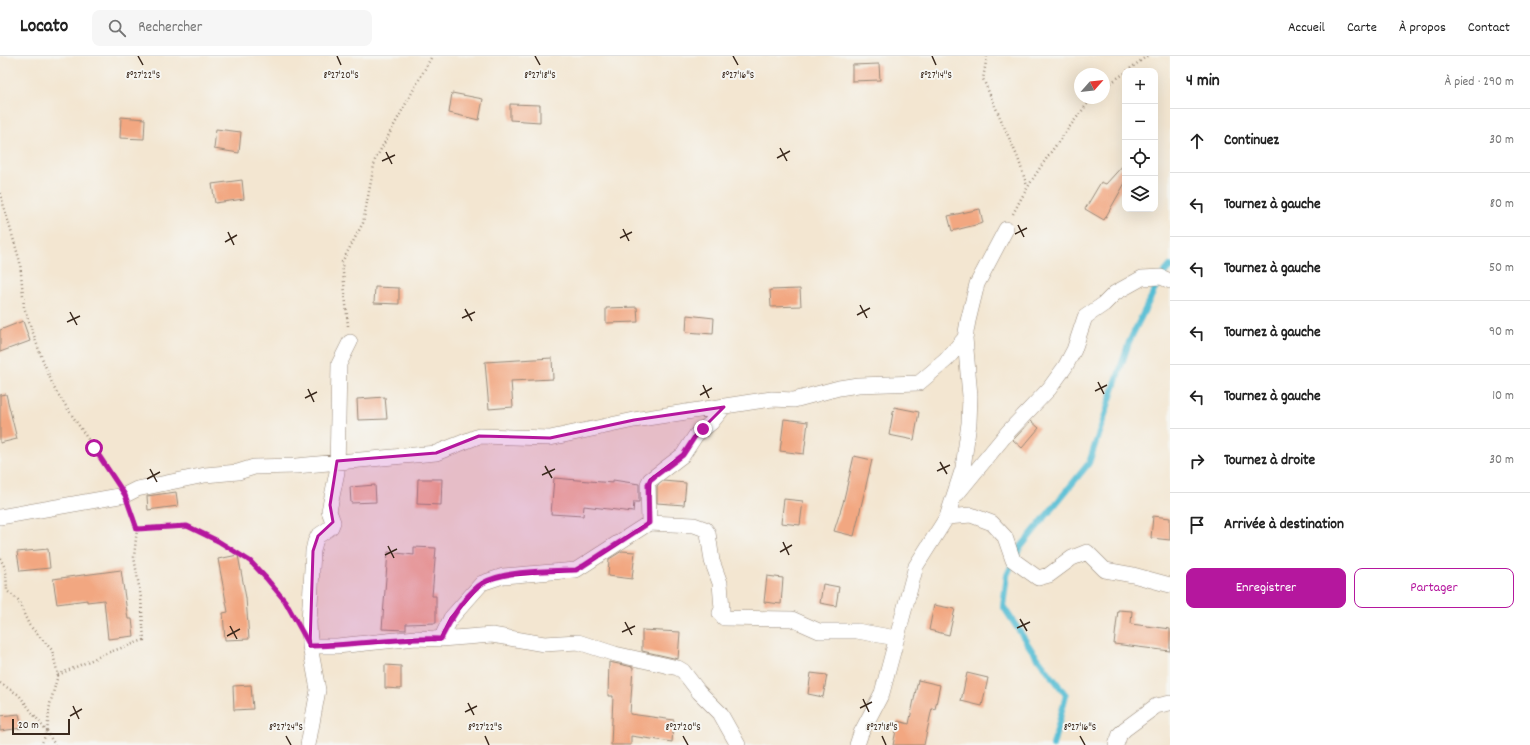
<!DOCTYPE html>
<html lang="fr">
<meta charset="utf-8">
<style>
:root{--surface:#fff;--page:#f6f6f6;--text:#222;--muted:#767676;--line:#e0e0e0;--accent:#b5179e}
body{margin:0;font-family:Dekko,sans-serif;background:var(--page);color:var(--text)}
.controls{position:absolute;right:12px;top:12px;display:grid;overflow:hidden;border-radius:8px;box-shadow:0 4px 16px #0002}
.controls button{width:36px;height:36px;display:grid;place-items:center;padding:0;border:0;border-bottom:1px solid var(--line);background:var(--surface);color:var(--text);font:20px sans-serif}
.compass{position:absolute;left:1074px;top:12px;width:36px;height:36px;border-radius:50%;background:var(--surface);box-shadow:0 4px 16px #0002;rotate:63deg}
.scale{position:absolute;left:12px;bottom:10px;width:58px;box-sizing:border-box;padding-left:4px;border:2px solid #3b2a1e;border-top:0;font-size:11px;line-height:14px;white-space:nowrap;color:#3b2a1e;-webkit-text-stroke:3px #f6f6f2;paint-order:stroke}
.stop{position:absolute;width:12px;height:12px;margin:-9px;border:3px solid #b5179e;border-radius:50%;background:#fff}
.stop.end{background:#b5179e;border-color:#fff;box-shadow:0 1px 4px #0008}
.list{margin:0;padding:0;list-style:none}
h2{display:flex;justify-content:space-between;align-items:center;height:52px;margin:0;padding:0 16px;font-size:17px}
h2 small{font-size:13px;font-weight:400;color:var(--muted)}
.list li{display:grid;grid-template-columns:26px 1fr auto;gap:12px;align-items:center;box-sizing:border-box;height:64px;padding:0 16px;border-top:1px solid var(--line)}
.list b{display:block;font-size:15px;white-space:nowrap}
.list em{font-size:13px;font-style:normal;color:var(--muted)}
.actions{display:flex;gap:8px;padding:12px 16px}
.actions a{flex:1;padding:9px 0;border:1px solid var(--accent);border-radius:8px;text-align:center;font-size:14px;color:var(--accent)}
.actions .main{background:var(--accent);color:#fff}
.icon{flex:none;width:22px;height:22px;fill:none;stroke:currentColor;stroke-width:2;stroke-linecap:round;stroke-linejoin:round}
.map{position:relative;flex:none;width:1170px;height:689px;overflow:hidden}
header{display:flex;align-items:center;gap:24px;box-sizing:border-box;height:56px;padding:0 20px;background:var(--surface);border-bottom:1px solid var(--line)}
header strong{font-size:19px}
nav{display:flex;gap:22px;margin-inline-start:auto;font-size:14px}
.search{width:280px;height:36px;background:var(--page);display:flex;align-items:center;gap:10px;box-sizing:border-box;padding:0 14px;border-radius:8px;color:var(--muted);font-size:15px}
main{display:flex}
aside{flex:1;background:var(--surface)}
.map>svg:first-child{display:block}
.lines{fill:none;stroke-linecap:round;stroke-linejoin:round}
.stream{stroke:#56bed4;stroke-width:6}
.building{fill:#f2a781}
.street-casing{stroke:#978878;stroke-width:16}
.path{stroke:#978878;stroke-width:2.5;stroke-dasharray:1 3;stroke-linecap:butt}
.street{stroke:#fff;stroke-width:15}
.route{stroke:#b5179e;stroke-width:5}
.marked{fill:#b5179e;fill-opacity:0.2;stroke:#b5179e;stroke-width:3;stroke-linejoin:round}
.ticks{fill:none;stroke:#3b2a1e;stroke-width:1.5}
.ticks-label{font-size:10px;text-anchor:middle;fill:#3b2a1e;stroke:#f6f6f2;stroke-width:4;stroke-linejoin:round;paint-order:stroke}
</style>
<header>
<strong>Locato</strong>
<div class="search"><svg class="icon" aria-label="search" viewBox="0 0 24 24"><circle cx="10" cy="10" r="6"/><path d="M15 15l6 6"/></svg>Rechercher</div>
<nav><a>Accueil</a><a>Carte</a><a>À propos</a><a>Contact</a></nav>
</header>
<main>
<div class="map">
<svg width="1170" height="689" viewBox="0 0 1170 689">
<rect width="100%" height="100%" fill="#f6f6f2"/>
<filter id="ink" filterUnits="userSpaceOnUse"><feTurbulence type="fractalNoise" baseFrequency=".025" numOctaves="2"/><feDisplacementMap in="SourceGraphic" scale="8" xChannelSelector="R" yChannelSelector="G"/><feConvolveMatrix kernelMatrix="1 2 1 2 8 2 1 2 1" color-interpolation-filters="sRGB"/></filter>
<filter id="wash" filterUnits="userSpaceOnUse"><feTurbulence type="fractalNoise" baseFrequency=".012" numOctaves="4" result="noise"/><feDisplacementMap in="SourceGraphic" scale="16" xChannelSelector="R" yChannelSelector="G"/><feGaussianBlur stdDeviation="0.9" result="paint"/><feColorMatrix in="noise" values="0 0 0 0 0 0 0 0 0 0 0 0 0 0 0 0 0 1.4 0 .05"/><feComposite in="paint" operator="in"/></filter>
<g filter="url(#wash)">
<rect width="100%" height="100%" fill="#f3e6d1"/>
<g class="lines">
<!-- stream -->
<path class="stream" d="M 1053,689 L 1066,639 L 1031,593 L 1003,550 L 1007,519 L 1020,492 L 1089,407 L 1129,286 L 1161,221 L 1170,210"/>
</g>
<g id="blocks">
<!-- building -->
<path class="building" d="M 879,8 L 880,24 L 852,25 L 852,9 Z
M 452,37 L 483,43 L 479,64 L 449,57 Z
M 510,48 L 540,49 L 540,66 L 510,64 Z
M 121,61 L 145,63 L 144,83 L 120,82 Z
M 216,73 L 241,76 L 239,97 L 214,93 Z
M 1125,107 L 1125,127 L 1104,164 L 1085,153 L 1101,126 L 1106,128 Z
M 242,124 L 244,143 L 215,147 L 212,128 Z
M 980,153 L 983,167 L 952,175 L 948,160 Z
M 375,231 L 399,232 L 399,248 L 374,247 Z
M 800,233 L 801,250 L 771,251 L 770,234 Z
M 637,251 L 638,266 L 606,267 L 606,252 Z
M 687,259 L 714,262 L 713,278 L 686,276 Z
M 23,265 L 30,285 L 0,296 L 0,274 Z
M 552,302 L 553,323 L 511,325 L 513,351 L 489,353 L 485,306 Z
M 6,338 L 17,383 L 0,387 L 0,339 Z
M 385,341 L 387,363 L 358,364 L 357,343 Z
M 894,351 L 919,356 L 914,384 L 889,379 Z
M 784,363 L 808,366 L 804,398 L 780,395 Z
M 1031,365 L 1039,372 L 1022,392 L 1013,384 Z
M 854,400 L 872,404 L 854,480 L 834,475 L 843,447 Z
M 554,422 L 613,427 L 613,424 L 639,428 L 639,446 L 634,446 L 633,456 L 584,450 L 583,460 L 551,458 Z
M 418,423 L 442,423 L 441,449 L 417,448 Z
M 663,425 L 686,427 L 684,449 L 657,447 L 657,430 Z
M 375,429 L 376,446 L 351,447 L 350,431 Z
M 176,436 L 178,450 L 148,454 L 147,440 Z
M 784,443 L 803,445 L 800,469 L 781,467 Z
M 1153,460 L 1170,462 L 1170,484 L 1151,482 Z
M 414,491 L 436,492 L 432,540 L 436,540 L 436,567 L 406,568 L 406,574 L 382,573 L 388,496 L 414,499 Z
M 48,493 L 50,512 L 20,515 L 17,496 Z
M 622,495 L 635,496 L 632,523 L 608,520 L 609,503 Z
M 238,499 L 246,542 L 249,583 L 225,584 L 223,557 L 228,556 L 218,503 Z
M 121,514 L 128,563 L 132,563 L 134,580 L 108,583 L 104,544 L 87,546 L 87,544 L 57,548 L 53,523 Z
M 767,520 L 783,522 L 781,548 L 764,546 Z
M 823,528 L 839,531 L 836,550 L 820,547 Z
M 934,549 L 955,553 L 949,579 L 929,574 Z
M 1118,554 L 1132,555 L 1131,568 L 1170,573 L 1170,595 L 1114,588 Z
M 642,574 L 680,576 L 678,603 L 642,595 Z
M 609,606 L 633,611 L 630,658 L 674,664 L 672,686 L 631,680 L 631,689 L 611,689 L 613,640 L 608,640 Z
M 385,609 L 401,610 L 401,633 L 385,632 Z
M 811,617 L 827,619 L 823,641 L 808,638 Z
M 967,617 L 988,622 L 982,650 L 961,645 Z
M 918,624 L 940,629 L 935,653 L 932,652 L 924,689 L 893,689 L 898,665 L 909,668 Z
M 251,629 L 253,653 L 234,654 L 233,630 Z
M 19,658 L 22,672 L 0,675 L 0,660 Z"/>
</g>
</g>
<g filter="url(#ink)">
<use href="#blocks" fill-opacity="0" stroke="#978878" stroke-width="1"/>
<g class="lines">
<defs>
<path id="street" d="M 957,438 L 1008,376 L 1049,333 L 1065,311 L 1074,294 L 1085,261 L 1104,248 L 1115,237 L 1142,222 L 1161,221 L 1170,225
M 0,461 L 125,439 L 137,433 L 205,419 L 238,416 L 254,411 L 296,410 L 436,397 L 479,380 L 550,382 L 634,364 L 751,346 L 772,343 L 794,344 L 839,332 L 858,329 L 919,327 L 946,304 L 965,282
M 947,461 L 971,459 L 992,467 L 1005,481 L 1013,504 L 1038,522 L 1049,519 L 1072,502 L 1087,496 L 1105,514 L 1133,519 L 1170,529
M 649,467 L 694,469 L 705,473 L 708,477 L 712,505 L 720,527 L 722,553 L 720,557 L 724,562 L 792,563 L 819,575 L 857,575 L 896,582
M 441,583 L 451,562 L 482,527 L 503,520 L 576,514 L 649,467 L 648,428 L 650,424 L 683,399 L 696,379 L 711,367 L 724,351
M 310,590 L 337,590 L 416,582 L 441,583 L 492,579 L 544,588 L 578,586 L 615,598 L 678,612 L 683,615 L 699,636 L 720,657 L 738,689
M 308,689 L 318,634 L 310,590 L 309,566 L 313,495 L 315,486 L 318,480 L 331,471 L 333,466 L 329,455 L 337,416 L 339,308 L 350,286
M 857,689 L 861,677 L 882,637 L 916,510 L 947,461 L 963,412 L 969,367 L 970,340 L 965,282 L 968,265 L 977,228 L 1006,173
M 1116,689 L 1120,678 L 1125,673 L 1156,650 L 1170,647"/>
</defs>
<!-- street casing -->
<use href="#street" class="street-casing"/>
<!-- path -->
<path class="path" d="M 987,0 L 983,23 L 1018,102 L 1027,130
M 1127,15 L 1147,0
M 1104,31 L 1125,17
M 0,137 L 20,206 L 24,251 L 40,297 L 54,332 L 115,424
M 1013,158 C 1034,116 1063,79 1092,42
M 348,270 L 342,206 L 363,167 L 375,104 L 432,0
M 137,473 C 153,472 170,469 186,470 C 192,471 199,476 205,479 C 241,496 273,521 292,557
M 0,502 L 6,514 L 7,535 L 18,544 L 29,569 L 52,594 L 58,619 L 50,648 L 47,676 L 41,689
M 58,619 L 107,597 L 144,584 L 141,542 L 134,501 L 137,473 L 131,455
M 0,627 L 19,639 L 47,676 L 55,689"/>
<!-- street -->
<use href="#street" class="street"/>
</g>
</g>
<g class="lines" filter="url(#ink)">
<!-- route -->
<path class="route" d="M 94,392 L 125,439 L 137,473 L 187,470 L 218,485 L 250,505 L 266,522 L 285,545 L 310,590 C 354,590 397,581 441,583 C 450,565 465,537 483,527 C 504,514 551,515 576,514 L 583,510 L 649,467 L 648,428 L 650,424 L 683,399 L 696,379 L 703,373"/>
</g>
<!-- marked area -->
<path class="marked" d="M 724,351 L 696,379 L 683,399 L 650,424 L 649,467 L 576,514 L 503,520 L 482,527 L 451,562 L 441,583 L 310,590 L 313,495 L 318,480 L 333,466 L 330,449 L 337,405 L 436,397 L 479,380 L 550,382 L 634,364 Z"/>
<!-- ticks -->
<path class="ticks" d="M 138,0 L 143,9M 337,0 L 341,9M 535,0 L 540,9M 733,0 L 738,9M 932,0 L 936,9M 780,92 L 787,105M 386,96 L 392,108M 777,102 L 790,95M 382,105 L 395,99M 1018,169 L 1024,181M 623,173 L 629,185M 228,176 L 234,189M 1015,178 L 1027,172M 620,182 L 632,176M 225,186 L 237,179M 860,249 L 867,262M 465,253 L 472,265M 70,256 L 77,269M 857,259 L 870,252M 462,262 L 475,256M 67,266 L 80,260M 1098,326 L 1104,338M 703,329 L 709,342M 308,333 L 314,346M 1095,335 L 1107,329M 700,339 L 712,332M 305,342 L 317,336M 940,406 L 947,418M 545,410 L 552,422M 150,413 L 157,426M 937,415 L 950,409M 542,419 L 555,413M 147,423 L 160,416M 783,486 L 789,499M 388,490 L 394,502M 780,496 L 792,489M 385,499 L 397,493M 1020,563 L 1027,575M 625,566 L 632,579M 230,570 L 237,583M 1017,572 L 1030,566M 622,576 L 635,570M 227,580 L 240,573M 863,643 L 869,656M 468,647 L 474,659M 73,650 L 79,663M 860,652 L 872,646M 465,656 L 477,650M 70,660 L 82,653M 286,680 L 291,689M 485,680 L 489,689M 683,680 L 688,689M 882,680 L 886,689M 1080,680 L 1085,689"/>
<g class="ticks-label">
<text x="143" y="22">8°27'22"S</text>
<text x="341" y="22">8°27'20"S</text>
<text x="540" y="22">8°27'18"S</text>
<text x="738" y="22">8°27'16"S</text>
<text x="936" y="22">8°27'14"S</text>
<text x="286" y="674">8°27'24"S</text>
<text x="485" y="674">8°27'22"S</text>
<text x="683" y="674">8°27'20"S</text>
<text x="882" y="674">8°27'18"S</text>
<text x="1080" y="674">8°27'16"S</text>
</g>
</svg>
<div class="controls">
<button>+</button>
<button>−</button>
<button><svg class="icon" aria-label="locate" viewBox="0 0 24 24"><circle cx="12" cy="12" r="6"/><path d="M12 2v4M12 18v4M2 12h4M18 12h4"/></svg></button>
<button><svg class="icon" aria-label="layers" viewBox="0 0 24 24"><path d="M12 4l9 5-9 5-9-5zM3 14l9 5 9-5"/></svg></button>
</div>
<svg class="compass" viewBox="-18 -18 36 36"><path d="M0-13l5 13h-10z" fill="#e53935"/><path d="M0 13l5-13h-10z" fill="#767676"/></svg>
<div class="scale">20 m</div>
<div class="stop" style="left:94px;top:392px"></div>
<div class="stop end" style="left:703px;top:373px"></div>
</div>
<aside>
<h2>4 min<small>À pied · 290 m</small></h2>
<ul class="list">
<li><svg class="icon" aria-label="ahead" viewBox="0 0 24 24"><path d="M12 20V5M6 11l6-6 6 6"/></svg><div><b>Continuez</b></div><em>30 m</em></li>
<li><svg class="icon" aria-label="left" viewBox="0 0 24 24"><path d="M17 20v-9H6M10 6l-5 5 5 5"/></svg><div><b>Tournez à gauche</b></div><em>80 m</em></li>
<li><svg class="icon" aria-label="left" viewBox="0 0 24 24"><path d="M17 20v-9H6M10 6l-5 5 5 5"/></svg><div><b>Tournez à gauche</b></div><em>50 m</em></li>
<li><svg class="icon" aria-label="left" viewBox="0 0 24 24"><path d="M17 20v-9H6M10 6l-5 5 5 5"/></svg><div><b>Tournez à gauche</b></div><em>90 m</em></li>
<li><svg class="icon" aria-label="left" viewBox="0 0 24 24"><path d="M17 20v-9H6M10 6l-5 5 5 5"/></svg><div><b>Tournez à gauche</b></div><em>10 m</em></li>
<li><svg class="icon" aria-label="right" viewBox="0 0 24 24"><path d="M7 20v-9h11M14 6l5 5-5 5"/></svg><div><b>Tournez à droite</b></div><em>30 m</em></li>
<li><svg class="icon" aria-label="arrive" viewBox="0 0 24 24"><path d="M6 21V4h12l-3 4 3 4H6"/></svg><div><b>Arrivée à destination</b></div></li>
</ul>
<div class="actions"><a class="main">Enregistrer</a><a>Partager</a></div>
</aside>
</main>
